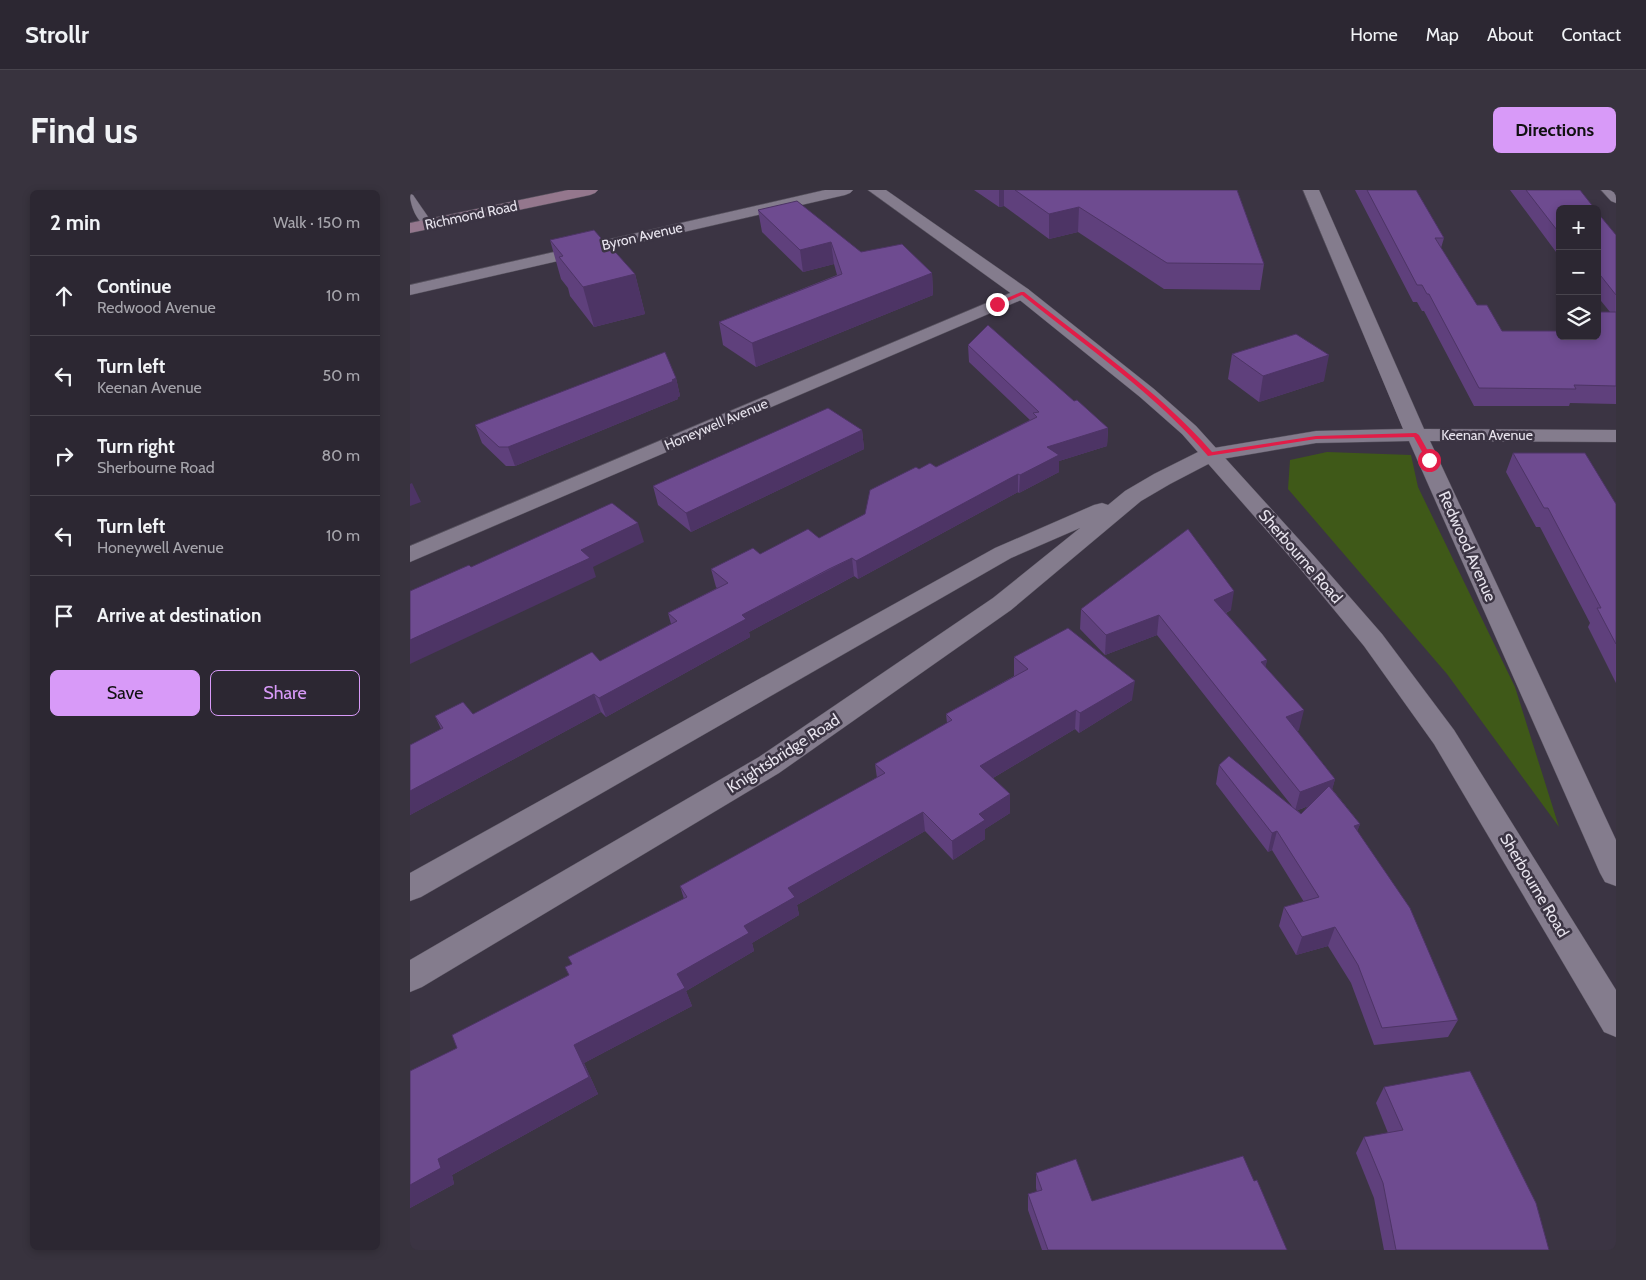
<!DOCTYPE html>
<meta charset="utf-8">
<style>
:root{--surface:#2c2732;--page:#38333e;--text:#f1f3f6;--muted:#a6a5ac;--line:#48444d;--accent:#d89af8}
body{margin:0;font-family:Cabin,sans-serif;background:var(--page);color:var(--text)}
.controls{position:absolute;right:15px;top:15px;display:grid;overflow:hidden;border-radius:8px;box-shadow:0 2px 8px #0003}
.controls button{width:45px;height:45px;display:grid;place-items:center;padding:0;border:0;border-bottom:1px solid var(--line);background:var(--surface);color:var(--text);font:25px sans-serif}
.stop{position:absolute;width:15px;height:15px;margin:-11px;border:4px solid #e11d48;border-radius:50%;background:#fff}
.stop.end{background:#e11d48;border-color:#fff;box-shadow:0 1px 5px #0008}
.list{margin:0;padding:0;list-style:none}
h2{display:flex;justify-content:space-between;align-items:center;height:65px;margin:0;padding:0 20px;font-size:21px}
h2 small{font-size:16px;font-weight:400;color:var(--muted)}
.list li{display:grid;grid-template-columns:32px 1fr auto;gap:15px;align-items:center;box-sizing:border-box;height:80px;padding:0 20px;border-top:1px solid var(--line)}
.list b{display:block;font-size:19px;white-space:nowrap}
.list p{margin:0;font-size:16px;white-space:nowrap;color:var(--muted)}
.list em{font-size:16px;font-style:normal;color:var(--muted)}
.actions{display:flex;gap:10px;padding:15px 20px}
.actions a{flex:1;padding:11px 0;border:1px solid var(--accent);border-radius:8px;text-align:center;font-size:18px;color:var(--accent)}
.actions .main{background:var(--accent);color:#111}
.icon{flex:none;width:28px;height:28px;fill:none;stroke:currentColor;stroke-width:2;stroke-linecap:round;stroke-linejoin:round}
.map{position:relative;flex:none;width:1206px;height:1060px;overflow:hidden;border-radius:8px}
header{display:flex;align-items:center;gap:30px;box-sizing:border-box;height:70px;padding:0 25px;background:var(--surface);border-bottom:1px solid var(--line)}
header strong{font-size:24px}
nav{display:flex;gap:28px;margin-inline-start:auto;font-size:18px}
.intro{display:flex;align-items:center;justify-content:space-between;box-sizing:border-box;height:120px;padding:0 30px}
h1{margin:0;font-size:35px}
.button{padding:12px 22px;border-radius:8px;background:var(--accent);color:#111;font-size:18px;font-weight:700}
main{display:flex;gap:30px;padding:0 30px}
aside{flex:1;background:var(--surface);border-radius:8px;box-shadow:0 2px 8px #0003}
.map>svg:first-child{display:block}
.green{fill:#3f5918}
.lines{fill:none;stroke-linecap:round;stroke-linejoin:round}
.service-casing{stroke:#55505c;stroke-width:1}
.minor-casing{stroke:#55505c;stroke-width:1}
.tertiary-casing{stroke:#55505c;stroke-width:1}
.secondary-casing{stroke:#55505c;stroke-width:1}
.service{fill:#847c8d;fill-rule:evenodd}
.minor{fill:#847c8d;fill-rule:evenodd}
.tertiary{fill:#847c8d;fill-rule:evenodd}
.secondary{fill:#94778d;fill-rule:evenodd}
.wall{fill:#5f407c;fill-rule:evenodd}
.shaded-wall{fill:#4d3465}
.building{fill:#6e4b90;stroke:#4d3465}
.route{fill:#e11d48}
.labels{text-anchor:middle;stroke-width:5;stroke-linejoin:round;paint-order:stroke}
.far-street-label{font-size:14px;fill:#e7e3ed;stroke:#3b3443}
.street-label{font-size:16px;fill:#e7e3ed;stroke:#3b3443}
</style>
<header>
<strong>Strollr</strong>
<nav><a>Home</a><a>Map</a><a>About</a><a>Contact</a></nav>
</header>
<div class="intro"><h1>Find us</h1><a class="button">Directions</a></div>
<main>
<aside>
<h2>2 min<small>Walk · 150 m</small></h2>
<ul class="list">
<li><svg class="icon" aria-label="ahead" viewBox="0 0 24 24"><path d="M12 20V5M6 11l6-6 6 6"/></svg><div><b>Continue</b><p>Redwood Avenue</p></div><em>10 m</em></li>
<li><svg class="icon" aria-label="left" viewBox="0 0 24 24"><path d="M17 20v-9H6M10 6l-5 5 5 5"/></svg><div><b>Turn left</b><p>Keenan Avenue</p></div><em>50 m</em></li>
<li><svg class="icon" aria-label="right" viewBox="0 0 24 24"><path d="M7 20v-9h11M14 6l5 5-5 5"/></svg><div><b>Turn right</b><p>Sherbourne Road</p></div><em>80 m</em></li>
<li><svg class="icon" aria-label="left" viewBox="0 0 24 24"><path d="M17 20v-9H6M10 6l-5 5 5 5"/></svg><div><b>Turn left</b><p>Honeywell Avenue</p></div><em>10 m</em></li>
<li><svg class="icon" aria-label="arrive" viewBox="0 0 24 24"><path d="M6 21V4h12l-3 4 3 4H6"/></svg><div><b>Arrive at destination</b></div></li>
</ul>
<div class="actions"><a class="main">Save</a><a>Share</a></div>
</aside>
<div class="map">
<svg width="1206" height="1060" viewBox="0 0 1206 1060">
<rect width="100%" height="100%" fill="#3b3443"/>
<!-- green -->
<path class="green" d="M 917,262 L 1001,265 L 1008,297 L 1105,497 L 1149,637 L 1037,484 L 878,299 L 880,270 Z"/>
<g class="lines">
<defs>
<path id="service" d="M 0,4 L 3,5 L 23,34 L 22,36 L 18,37 C 7,33 0,15 0,4 Z"/>
<path id="minor" d="M 893,0 L 909,0 L 1014,239 L 1206,240 L 1206,252 L 1020,251 L 1206,650 L 1206,696 L 1195,692 L 1190,683 L 999,251 L 906,253 L 806,270 L 760,294 L 731,311 L 601,420 L 369,583 L 12,797 L 0,802 L 0,770 L 349,567 L 583,408 L 670,338 L 601,368 L 11,707 L 0,711 L 0,683 L 585,358 L 684,315 L 692,313 L 698,315 L 715,301 L 744,284 L 792,260 L 906,241 L 993,239 Z
M 1191,0 L 1206,0 L 1206,13 L 1201,11 Z
M 612,98 L 618,99 L 621,103 L 618,107 L 0,372 L 0,356 Z"/>
<path id="tertiary" d="M 415,0 L 443,0 L 440,3 L 435,5 L 0,105 L 0,95 Z
M 458,0 L 476,0 L 618,99 L 744,199 L 786,236 L 904,366 L 972,444 L 1044,540 L 1206,800 L 1206,847 L 1194,842 L 1024,554 L 954,456 L 888,376 L 772,244 L 730,207 L 606,107 Z"/>
<path id="secondary" d="M 158,0 L 188,0 L 185,3 L 180,5 L 0,43 L 0,33 Z"/>
</defs>
<!-- service casing -->
<use href="#service" class="service-casing"/>
<!-- minor casing -->
<use href="#minor" class="minor-casing"/>
<!-- tertiary casing -->
<use href="#tertiary" class="tertiary-casing"/>
<!-- secondary casing -->
<use href="#secondary" class="secondary-casing"/>
<!-- service -->
<use href="#service" class="service"/>
<!-- minor -->
<use href="#minor" class="minor"/>
<!-- tertiary -->
<use href="#tertiary" class="tertiary"/>
<!-- secondary -->
<use href="#secondary" class="secondary"/>
</g>
<!-- wall -->
<path class="wall" d="M 564,0 L 827,0 L 854,74 L 850,100 L 754,99 L 668,42 L 639,49 L 594,16 L 589,17 Z
M 945,0 L 1006,0 L 1034,48 L 1031,58 L 1067,115 L 1092,141 L 1148,141 L 1147,139 L 1150,131 L 1150,146 L 1187,146 L 1200,122 L 1187,106 L 1187,22 L 1206,45 L 1206,214 L 1160,213 L 1159,216 L 1064,216 L 1014,121 L 1012,121 L 1007,112 L 1003,112 Z
M 1100,0 L 1170,0 L 1150,19 L 1150,66 L 1149,66 Z
M 348,20 L 451,62 L 522,83 L 523,105 L 346,177 L 313,155 L 309,132 L 427,85 L 424,74 L 393,82 L 352,42 Z
M 140,50 L 197,55 L 225,84 L 235,124 L 184,137 L 160,106 L 158,98 L 151,89 Z
M 558,155 L 664,211 L 698,238 L 697,256 L 649,271 L 649,282 L 609,303 L 608,302 L 448,389 L 444,386 L 422,398 L 339,442 L 340,447 L 196,527 L 191,522 L 0,625 L 0,555 L 31,539 L 25,526 L 63,524 L 190,471 L 261,434 L 258,423 L 307,398 L 306,397 L 301,379 L 350,364 L 409,348 L 455,324 L 509,279 L 526,277 L 620,230 L 559,172 Z
M 822,164 L 914,191 L 849,212 L 818,189 Z
M 266,188 L 270,206 L 268,207 L 268,209 L 105,276 L 96,276 L 72,253 L 65,235 Z
M 452,240 L 454,259 L 281,342 L 248,315 L 243,296 Z
M 1103,263 L 1206,314 L 1206,493 L 1178,437 L 1180,433 L 1130,337 L 1126,337 L 1096,282 Z
M 671,419 L 821,420 L 816,423 L 857,470 L 855,477 L 889,540 L 887,541 L 925,589 L 922,599 L 950,634 L 947,641 L 1048,830 L 1038,847 L 964,855 L 941,793 L 918,756 L 886,765 L 869,736 L 874,717 L 894,712 L 862,660 L 858,662 L 806,594 L 809,575 L 882,616 L 747,445 L 695,465 L 670,439 ZM 898,616 L 891,624 L 887,620 L 891,619 Z
M 604,467 L 722,510 L 669,543 L 665,539 L 583,588 L 600,604 L 600,623 L 575,639 L 575,649 L 543,670 L 515,641 L 387,715 L 389,725 L 342,753 L 344,761 L 276,801 L 282,816 L 174,873 L 188,904 L 42,985 L 44,994 L 0,1018 L 0,881 L 47,858 L 159,785 L 162,774 L 274,709 L 270,696 L 467,588 L 465,574 L 537,533 L 536,524 L 604,486 Z
M 974,897 L 1139,1060 L 974,1060 L 964,1008 L 946,963 L 954,947 L 978,943 L 966,913 Z
M 626,983 L 682,1011 L 844,991 L 877,1060 L 632,1060 L 618,1020 L 618,1004 L 627,1002 L 626,998 Z"/>
<!-- shaded-wall -->
<path class="shaded-wall" d="M 589,0 L 594,0 L 594,16 L 589,17 Z
M 669,17 L 668,42 L 639,49 L 639,24 Z
M 421,52 L 424,74 L 393,82 L 390,60 Z
M 522,83 L 523,105 L 346,177 L 342,153 Z
M 225,84 L 235,124 L 184,137 L 173,97 Z
M 919,165 L 914,191 L 849,212 L 853,186 Z
M 266,188 L 270,206 L 268,207 L 268,209 L 105,276 L 98,257 Z
M 698,238 L 697,256 L 649,271 L 649,282 L 609,303 L 610,285 L 637,257 Z
M 452,240 L 454,259 L 281,342 L 276,323 Z
M 608,284 L 608,302 L 448,389 L 446,371 Z
M 2,293 L 11,312 L 0,316 L 0,294 Z
M 228,333 L 234,352 L 183,377 L 186,387 L 0,474 L 0,450 L 171,360 Z
M 442,368 L 444,386 L 339,442 L 340,447 L 196,527 L 189,508 L 332,425 Z
M 824,401 L 821,420 L 801,429 L 804,410 Z
M 749,425 L 747,445 L 695,465 L 696,445 Z
M 857,470 L 853,489 L 851,472 Z
M 725,491 L 722,510 L 669,543 L 670,523 Z
M 184,504 L 191,522 L 0,625 L 0,601 Z
M 666,520 L 665,539 L 571,595 L 570,576 Z
M 894,520 L 889,540 L 871,546 L 876,527 Z
M 925,589 L 920,608 L 885,621 L 890,602 Z
M 600,604 L 600,623 L 575,639 L 575,649 L 543,670 L 542,651 L 569,624 Z
M 513,622 L 515,641 L 387,715 L 389,725 L 342,753 L 344,761 L 276,801 L 282,816 L 174,873 L 188,904 L 42,985 L 44,994 L 0,1018 L 0,995 L 28,969 L 164,855 L 267,784 L 334,736 L 378,698 Z
M 950,634 L 943,653 L 944,636 Z
M 867,641 L 862,660 L 858,662 L 862,643 Z
M 925,737 L 918,756 L 886,765 L 892,747 Z"/>
<!-- building -->
<path class="building" d="M 605,0 L 827,0 L 854,74 L 757,73 L 669,17 L 639,24 Z
M 957,0 L 1006,0 L 1034,48 L 1025,48 L 1067,115 L 1077,115 L 1092,141 L 1150,141 L 1150,146 L 1187,146 L 1187,122 L 1206,122 L 1206,196 L 1164,195 L 1166,199 L 1069,198 L 1019,104 L 1017,104 L 1012,95 L 1007,95 Z
M 1116,0 L 1170,0 L 1185,19 L 1150,19 L 1150,44 Z
M 387,11 L 451,62 L 492,54 L 522,83 L 342,153 L 309,132 L 432,84 L 421,52 L 390,60 L 348,20 Z
M 1187,22 L 1206,45 L 1206,105 L 1187,81 Z
M 184,40 L 197,55 L 199,55 L 225,84 L 173,97 L 149,67 L 153,66 L 140,50 Z
M 578,135 L 664,211 L 667,210 L 698,238 L 637,257 L 649,265 L 610,285 L 608,284 L 446,371 L 442,368 L 419,379 L 332,425 L 336,429 L 189,508 L 184,504 L 0,601 L 0,555 L 33,538 L 25,526 L 53,512 L 63,524 L 182,462 L 190,471 L 250,440 L 267,431 L 258,423 L 318,393 L 301,379 L 343,358 L 350,364 L 398,339 L 409,348 L 455,324 L 460,300 L 506,277 L 509,279 L 520,273 L 526,277 L 627,227 L 623,223 L 629,222 L 558,155 Z
M 886,144 L 919,165 L 853,186 L 822,164 Z
M 255,162 L 266,188 L 262,190 L 264,191 L 98,257 L 89,257 L 65,235 Z
M 418,218 L 452,240 L 276,323 L 243,296 Z
M 1103,263 L 1175,263 L 1206,314 L 1206,454 L 1187,418 L 1191,418 L 1138,318 L 1134,318 Z
M 202,313 L 228,333 L 171,360 L 180,368 L 0,450 L 0,401 L 59,375 L 61,377 Z
M 778,339 L 824,401 L 804,410 L 857,470 L 851,472 L 894,520 L 876,527 L 925,589 L 890,602 L 749,425 L 696,445 L 671,419 Z
M 658,438 L 725,491 L 670,523 L 666,520 L 570,576 L 600,604 L 569,624 L 575,630 L 542,651 L 513,622 L 378,698 L 385,707 L 334,736 L 339,743 L 267,784 L 275,798 L 164,855 L 179,887 L 28,969 L 31,978 L 0,995 L 0,881 L 47,858 L 42,845 L 159,785 L 155,777 L 162,774 L 158,767 L 277,707 L 270,696 L 475,583 L 465,574 L 542,530 L 536,524 L 618,479 L 604,467 Z
M 819,566 L 891,624 L 919,596 L 950,634 L 944,636 L 1000,718 L 1048,830 L 972,838 L 948,775 L 925,737 L 892,747 L 874,717 L 909,707 L 867,641 L 862,643 L 809,575 Z
M 1060,881 L 1126,1013 L 1139,1060 L 986,1060 L 973,993 L 954,947 L 993,940 L 974,897 Z
M 833,966 L 844,991 L 847,990 L 877,1060 L 638,1060 L 618,1004 L 632,1000 L 626,983 L 666,969 L 682,1011 Z"/>
<!-- route -->
<path class="route" d="M 611,102 L 614,102 C 677,152 750,202 802,262 L 906,246 L 1006,243 L 1009,245 L 1023,270 L 1017,271 L 1004,247 L 906,249 L 798,266 C 746,204 675,156 612,105 L 589,115 L 584,114 Z"/>
<g class="labels">
<!-- far-street labels -->
<g class="far-street-label">
<text transform="translate(61 25) rotate(-12)" y="5">Richmond Road</text>
<text transform="translate(232 46) rotate(-13)" y="5">Byron Avenue</text>
<text transform="translate(306 234) rotate(-23)" y="5">Honeywell Avenue</text>
<text x="1077" y="250">Keenan Avenue</text>
</g>
<!-- street labels -->
<g class="street-label">
<text transform="translate(1058 356) rotate(66)" y="6">Redwood Avenue</text>
<text transform="translate(891 366) rotate(49)" y="6">Sherbourne Road</text>
<text transform="translate(373 563) rotate(-33)" y="6">Knightsbridge Road</text>
<text transform="translate(1125 695) rotate(59)" y="6">Sherbourne Road</text>
</g>
</g>
</svg>
<div class="controls">
<button>+</button>
<button>−</button>
<button><svg class="icon" aria-label="layers" viewBox="0 0 24 24"><path d="M12 4l9 5-9 5-9-5zM3 14l9 5 9-5"/></svg></button>
</div>
<div class="stop" style="left:1019px;top:270px"></div>
<div class="stop end" style="left:587px;top:114px"></div>
</div>
</main>
